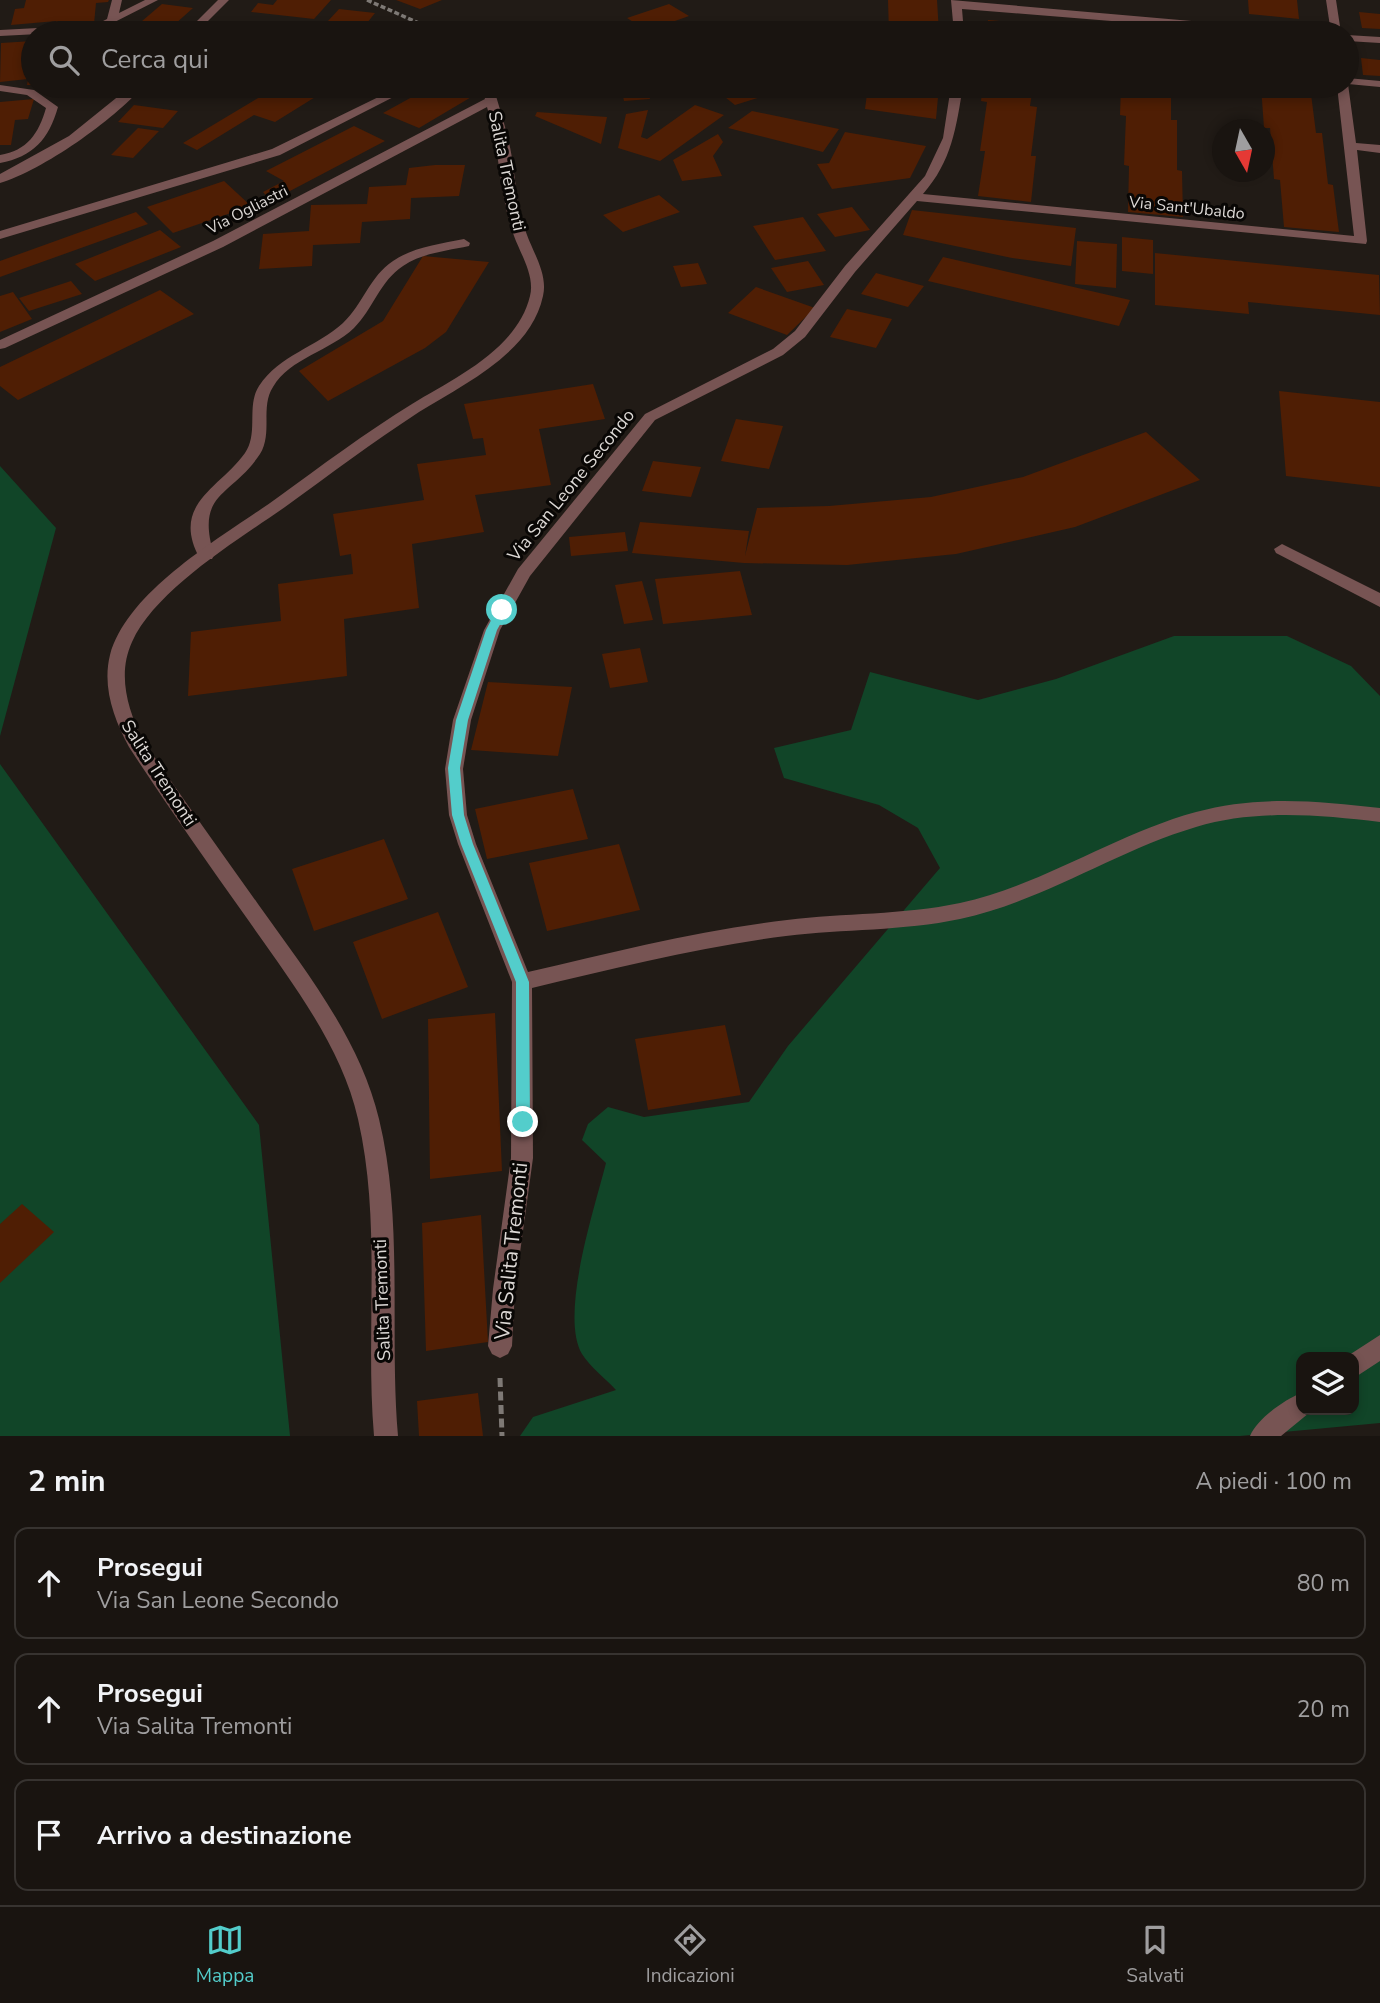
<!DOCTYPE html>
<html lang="it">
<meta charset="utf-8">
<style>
:root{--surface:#191410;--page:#26211e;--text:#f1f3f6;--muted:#9f9e9f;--line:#373330;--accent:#53cdcb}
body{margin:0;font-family:"Nunito Sans",sans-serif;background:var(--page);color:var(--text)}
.controls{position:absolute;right:21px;bottom:21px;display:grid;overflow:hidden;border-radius:14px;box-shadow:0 4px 10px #0003}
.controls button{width:63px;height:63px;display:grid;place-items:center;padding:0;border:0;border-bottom:2px solid var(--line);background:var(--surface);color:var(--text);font:35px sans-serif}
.compass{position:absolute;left:1212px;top:119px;width:63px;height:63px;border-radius:50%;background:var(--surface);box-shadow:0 4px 10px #0003;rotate:171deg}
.stop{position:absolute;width:21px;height:21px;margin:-16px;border:5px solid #53cdcb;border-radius:50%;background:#fff}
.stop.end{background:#53cdcb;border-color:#fff;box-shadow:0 2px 7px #0008}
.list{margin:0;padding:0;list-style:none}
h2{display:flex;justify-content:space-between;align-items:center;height:91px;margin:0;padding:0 28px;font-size:30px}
h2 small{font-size:23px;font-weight:400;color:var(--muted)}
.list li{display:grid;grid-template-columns:46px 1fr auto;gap:21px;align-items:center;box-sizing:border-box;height:112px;margin:0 14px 14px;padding:0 14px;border:2px solid var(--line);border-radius:14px}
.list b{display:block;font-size:26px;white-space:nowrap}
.list p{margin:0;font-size:23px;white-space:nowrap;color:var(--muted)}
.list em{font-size:23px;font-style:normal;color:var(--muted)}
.icon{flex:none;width:38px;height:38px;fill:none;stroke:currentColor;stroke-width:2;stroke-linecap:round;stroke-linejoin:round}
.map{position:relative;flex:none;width:1380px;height:1436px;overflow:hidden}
.search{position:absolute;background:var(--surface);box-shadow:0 4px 10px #0003;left:21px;right:21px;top:21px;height:77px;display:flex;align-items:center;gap:18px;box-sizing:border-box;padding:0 24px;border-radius:38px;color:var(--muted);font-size:26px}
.sheet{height:469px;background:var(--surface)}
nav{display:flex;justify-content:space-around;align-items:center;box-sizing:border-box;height:98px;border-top:2px solid var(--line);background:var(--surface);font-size:19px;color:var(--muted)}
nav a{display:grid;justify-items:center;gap:4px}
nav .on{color:var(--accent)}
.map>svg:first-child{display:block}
.green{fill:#114528;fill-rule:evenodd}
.building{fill:#4f1e04}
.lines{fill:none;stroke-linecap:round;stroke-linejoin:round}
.path-far1{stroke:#7e7975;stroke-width:3.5;stroke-dasharray:5 2.5;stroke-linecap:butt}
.path{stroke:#7e7975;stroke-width:5;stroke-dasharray:9 4.5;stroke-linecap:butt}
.lane{fill:#775453;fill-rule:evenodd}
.street{fill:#775453;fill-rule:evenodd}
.route{fill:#53cdcb}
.labels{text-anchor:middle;stroke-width:6;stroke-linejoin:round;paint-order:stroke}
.far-street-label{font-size:16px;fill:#dcd8d5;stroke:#090705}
.street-label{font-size:18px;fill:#dcd8d5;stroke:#090705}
.near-street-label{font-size:21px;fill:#dcd8d5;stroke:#090705}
</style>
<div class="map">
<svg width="1380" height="1436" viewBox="0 0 1380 1436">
<rect width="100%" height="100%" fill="#211b16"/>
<!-- green -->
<path class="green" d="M 0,466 L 56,528 L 0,736 Z
M 1174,636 L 1287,636 L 1351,666 L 1380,696 L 1380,1423 L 1240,1436 L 520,1436 L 533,1417 L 616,1390 C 606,1379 590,1367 582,1354 C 559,1315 595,1207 606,1163 L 582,1140 L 588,1124 L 608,1107 L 644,1117 L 749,1102 L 788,1046 L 940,868 L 918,828 L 879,805 L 784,778 L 774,748 L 851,730 L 870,672 L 978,700 L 1056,679 ZM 1301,1357 L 1354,1357 L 1354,1410 L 1301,1410 Z
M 0,764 L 259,1125 L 290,1436 L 0,1436 Z"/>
<!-- building -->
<path class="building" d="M 26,0 L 109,0 L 108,2 L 96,3 L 94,24 L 55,27 L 56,21 L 11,25 L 15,9 L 24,8 Z
M 277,0 L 331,0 L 314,19 L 251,12 L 258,3 L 273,5 Z
M 396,0 L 442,0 L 420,9 Z
M 888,0 L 937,0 L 939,33 L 889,33 Z
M 1248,0 L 1297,0 L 1299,19 L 1249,14 Z
M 162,4 L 193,8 L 165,33 L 128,33 Z
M 669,4 L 689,16 L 647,31 L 627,18 Z
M 339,9 L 375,13 L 359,33 L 317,33 Z
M 1359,12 L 1380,14 L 1380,29 L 1362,28 Z
M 988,20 L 1034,24 L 1033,33 L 986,33 Z
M 33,41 L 33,85 L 27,85 L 28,79 L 0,82 L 1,43 Z
M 1361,58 L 1380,60 L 1380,76 L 1363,75 Z
M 278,86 L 333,86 L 275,122 L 254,115 L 197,150 L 183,143 Z
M 432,86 L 445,86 L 473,96 L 419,128 L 383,113 Z
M 621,86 L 646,86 L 650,99 L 624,101 Z
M 729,86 L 760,86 L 770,94 L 735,105 L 716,90 Z
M 868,86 L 939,86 L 936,119 L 865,109 Z
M 983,86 L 1033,86 L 1030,106 L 1037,107 L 1031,156 L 1036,156 L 1031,202 L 978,196 L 985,151 L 980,151 L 987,102 L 981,101 Z
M 1121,86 L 1171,86 L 1171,120 L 1177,120 L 1177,170 L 1182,171 L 1183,217 L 1128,212 L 1129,166 L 1124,165 L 1126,116 L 1120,115 Z
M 1261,86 L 1310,86 L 1316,133 L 1322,133 L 1328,184 L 1333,185 L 1339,232 L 1284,227 L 1280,180 L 1274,179 L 1270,128 L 1264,128 Z
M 34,99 L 28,119 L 15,120 L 11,145 L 0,145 L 0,102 Z
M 134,105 L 178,111 L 163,128 L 118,122 Z
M 695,105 L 724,115 L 660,161 L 618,148 L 626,114 L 648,110 L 641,137 L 647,139 Z
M 752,111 L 839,129 L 823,152 L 728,128 Z
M 537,112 L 607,117 L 601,144 L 535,116 Z
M 354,126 L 385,141 L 271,201 L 263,192 L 284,181 L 266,171 Z
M 138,128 L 159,131 L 133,158 L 111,155 Z
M 845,132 L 926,146 L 910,178 L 832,189 L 817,164 L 829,163 Z
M 718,134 L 723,142 L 713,156 L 722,176 L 682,181 L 673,160 Z
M 435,165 L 465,165 L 459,196 L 411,198 L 410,219 L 362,222 L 360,243 L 313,245 L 312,266 L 259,269 L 263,234 L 309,231 L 311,205 L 367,204 L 369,187 L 406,185 L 409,168 Z
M 224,181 L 251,206 L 173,233 L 147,207 Z
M 659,195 L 680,212 L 623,232 L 603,215 Z
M 852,207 L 870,230 L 835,237 L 817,214 Z
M 912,210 L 1076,228 L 1071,266 L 1012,258 L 903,235 Z
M 136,212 L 148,224 L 0,277 L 0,261 Z
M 803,217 L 826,251 L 775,260 L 753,226 Z
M 160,230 L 181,247 L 95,281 L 75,264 Z
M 1122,237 L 1153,240 L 1153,274 L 1122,271 Z
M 1077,241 L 1117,244 L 1116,288 L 1075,284 Z
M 1155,253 L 1379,275 L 1380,315 L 1248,302 L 1249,314 L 1155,305 Z
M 423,256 L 489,262 L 446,332 L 425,348 L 328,401 L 299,371 L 383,321 Z
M 943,257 L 1130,300 L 1119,326 L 928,281 Z
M 808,261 L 824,285 L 787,292 L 771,268 Z
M 698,263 L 707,284 L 681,287 L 673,266 Z
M 876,273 L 924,286 L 908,307 L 861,294 Z
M 71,281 L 82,294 L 29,311 L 19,298 Z
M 756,287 L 815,308 L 787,335 L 728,313 Z
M 160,290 L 194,314 L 18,400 L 0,386 L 0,367 Z
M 13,292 L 32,319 L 0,332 L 0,296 Z
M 847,309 L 892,319 L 876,348 L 830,337 Z
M 593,384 L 605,419 L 539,429 L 551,485 L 475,495 L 484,532 L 412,544 L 419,608 L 344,619 L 347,676 L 188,696 L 191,632 L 281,621 L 278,584 L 353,574 L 351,554 L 340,556 L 333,514 L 424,500 L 417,464 L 486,455 L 483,438 L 473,439 L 464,404 Z
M 1279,391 L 1380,402 L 1380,487 L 1286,476 Z
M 736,419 L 783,426 L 769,469 L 721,461 Z
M 1146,432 L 1200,480 L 1075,527 L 956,554 L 847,565 L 744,563 L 632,553 L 640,522 L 749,531 L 745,556 L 757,508 L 829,506 L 931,497 L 1023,477 Z
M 653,461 L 701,467 L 691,497 L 642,491 Z
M 625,532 L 628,551 L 571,556 L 569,537 Z
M 740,571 L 752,615 L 663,624 L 655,579 Z
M 642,581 L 653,620 L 624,624 L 615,585 Z
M 640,648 L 648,682 L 610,688 L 602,654 Z
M 488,682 L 572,687 L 558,756 L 471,750 Z
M 573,789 L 588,839 L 487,859 L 475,809 Z
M 384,839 L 408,899 L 314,931 L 292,869 Z
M 619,844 L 640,910 L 547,931 L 529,863 Z
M 438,912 L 468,987 L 382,1019 L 353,942 Z
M 495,1013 L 502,1171 L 430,1179 L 428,1019 Z
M 725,1025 L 741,1095 L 648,1110 L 635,1039 Z
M 22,1204 L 54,1232 L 0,1283 L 0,1224 Z
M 481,1215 L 488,1342 L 426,1351 L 422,1223 Z
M 478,1393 L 483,1436 L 419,1436 L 417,1401 Z"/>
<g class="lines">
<!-- path-far1 -->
<path class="path-far1" d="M 367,0 L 441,33"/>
<!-- path -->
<path class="path" d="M 500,1378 L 502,1436"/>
<!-- lane -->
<path class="lane" d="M 464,239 L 470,243 L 469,246 C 446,251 422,253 403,266 C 380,281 373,309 354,328 C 330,351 290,358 273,387 C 260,407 273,433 260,454 C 231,498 195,491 214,555 L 212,559 L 200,559 C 170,504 219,489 245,453 C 259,433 246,406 259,386 C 279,355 317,347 343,323 C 363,304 370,276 393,261 C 413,247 440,244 464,239 Z"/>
<!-- street -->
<path class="street" d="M 112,0 L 122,0 L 119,13 L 145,0 L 158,0 L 97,31 L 0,36 L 0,30 L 95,25 L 107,19 Z
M 218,0 L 229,0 L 196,33 L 185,33 Z
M 951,0 L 1296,30 L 1301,33 L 1259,33 L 962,9 L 964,33 L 954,33 Z
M 1326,0 L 1336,0 L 1341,33 L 1331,33 Z
M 1347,35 L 1380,37 L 1380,43 L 1347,41 Z
M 1347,78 L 1380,81 L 1380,87 L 1348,84 L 1356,143 L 1380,145 L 1380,153 L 1357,150 L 1367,241 L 1366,244 L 917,201 L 855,272 L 805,337 L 783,355 L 655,420 L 530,576 L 500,630 L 471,720 L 463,769 L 467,815 L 476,844 L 528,972 C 614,952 699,930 787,920 C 844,913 903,915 960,903 C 1043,885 1115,834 1196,812 C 1257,795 1318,801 1380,808 L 1380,822 C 1319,815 1256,809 1196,827 C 1115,851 1044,901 960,919 C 903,931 844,929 786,936 C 700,947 616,968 532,988 L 533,1158 L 515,1289 L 512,1346 L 508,1354 L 500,1358 L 492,1354 L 488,1346 L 493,1289 L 511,1158 L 512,982 L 458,844 L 449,815 L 445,769 L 453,720 L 484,630 L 518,569 L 645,414 L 773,349 L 795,331 L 845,266 L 925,176 L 943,138 L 951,86 L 963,86 C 956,128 952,161 923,194 L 1354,236 L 1337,86 L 1347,86 Z
M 0,85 L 34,90 L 58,107 C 49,139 33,157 0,163 L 0,155 C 27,151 39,133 46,108 L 27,95 L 0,91 Z
M 131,86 L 143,86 C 114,120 43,170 0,183 L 0,174 L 69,136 Z
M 401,86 L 415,86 L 280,155 L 0,239 L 0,231 L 272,149 Z
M 481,86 L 493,86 C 500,110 508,133 512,158 C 516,184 517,210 527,235 C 534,254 548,275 543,296 C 531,353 464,384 419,412 C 373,442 329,475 285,507 C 238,540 156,589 132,642 C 117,675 128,709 142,739 C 180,795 219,849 258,904 C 305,970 360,1039 379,1119 C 404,1222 389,1331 398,1436 L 374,1436 C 365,1331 382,1223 358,1119 C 341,1044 289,979 246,917 C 206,861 166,804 129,747 C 114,719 102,687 110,655 C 128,589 224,536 277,498 C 321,466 365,433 412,404 C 454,378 517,350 530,296 C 535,276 521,255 514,236 C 499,195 500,149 487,107 L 223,247 L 5,348 L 0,349 L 0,340 L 213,241 L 485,99 Z
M 1282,544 L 1380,593 L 1380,607 L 1276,553 L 1274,549 Z
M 1380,1335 L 1380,1361 L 1354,1378 L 1354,1357 L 1346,1357 Z
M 1301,1393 L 1301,1410 L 1311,1410 L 1309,1413 L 1281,1436 L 1250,1436 C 1257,1419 1284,1400 1301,1393 Z"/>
</g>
<!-- route -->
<path class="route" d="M 502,606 L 508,610 L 497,630 L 468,720 L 460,768 L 464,815 L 473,844 L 529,982 L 530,1122 L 523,1128 L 516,1122 L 516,982 L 461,844 L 452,815 L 448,768 L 456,720 L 486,630 L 498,607 Z"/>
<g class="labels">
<!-- far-street labels -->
<g class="far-street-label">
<text transform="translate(1187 207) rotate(6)" y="6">Via Sant'Ubaldo</text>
<text transform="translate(247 209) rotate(-27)" y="6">Via Ogliastri</text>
</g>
<!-- street labels -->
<g class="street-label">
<text transform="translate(507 171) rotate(78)" y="6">Salita Tremonti</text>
<text transform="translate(571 485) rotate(-51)" y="6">Via San Leone Secondo</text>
<text transform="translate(159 773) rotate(57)" y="6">Salita Tremonti</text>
<text transform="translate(382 1300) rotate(-92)" y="6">Salita Tremonti</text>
</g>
<!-- near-street labels -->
<g class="near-street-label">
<text transform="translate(511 1251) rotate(-84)" y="7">Via Salita Tremonti</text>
</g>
</g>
</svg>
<div class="controls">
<button><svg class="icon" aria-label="layers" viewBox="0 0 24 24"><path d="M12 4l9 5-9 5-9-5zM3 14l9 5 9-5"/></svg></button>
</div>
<svg class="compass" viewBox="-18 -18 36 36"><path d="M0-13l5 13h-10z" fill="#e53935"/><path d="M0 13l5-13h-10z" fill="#9f9e9f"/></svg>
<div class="stop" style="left:502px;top:610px"></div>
<div class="stop end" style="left:523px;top:1122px"></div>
<div class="search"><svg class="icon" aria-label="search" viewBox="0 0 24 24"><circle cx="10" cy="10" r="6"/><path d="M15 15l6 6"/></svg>Cerca qui</div>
</div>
<section class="sheet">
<h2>2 min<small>A piedi · 100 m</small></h2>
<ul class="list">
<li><svg class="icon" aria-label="ahead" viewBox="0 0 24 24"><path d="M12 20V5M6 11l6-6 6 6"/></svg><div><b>Prosegui</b><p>Via San Leone Secondo</p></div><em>80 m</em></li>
<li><svg class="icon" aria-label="ahead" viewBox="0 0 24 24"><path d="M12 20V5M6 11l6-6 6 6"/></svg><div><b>Prosegui</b><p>Via Salita Tremonti</p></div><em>20 m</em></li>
<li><svg class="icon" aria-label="arrive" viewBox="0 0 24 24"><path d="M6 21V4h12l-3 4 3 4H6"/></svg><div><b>Arrivo a destinazione</b></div></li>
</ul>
</section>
<nav>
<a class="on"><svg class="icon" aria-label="map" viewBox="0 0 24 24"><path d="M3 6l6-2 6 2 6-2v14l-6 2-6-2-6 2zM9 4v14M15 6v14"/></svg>Mappa</a>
<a><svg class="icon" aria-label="directions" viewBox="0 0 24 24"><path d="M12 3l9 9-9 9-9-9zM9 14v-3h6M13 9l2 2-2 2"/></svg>Indicazioni</a>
<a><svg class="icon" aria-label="saved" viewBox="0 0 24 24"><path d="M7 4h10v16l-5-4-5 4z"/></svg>Salvati</a>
</nav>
